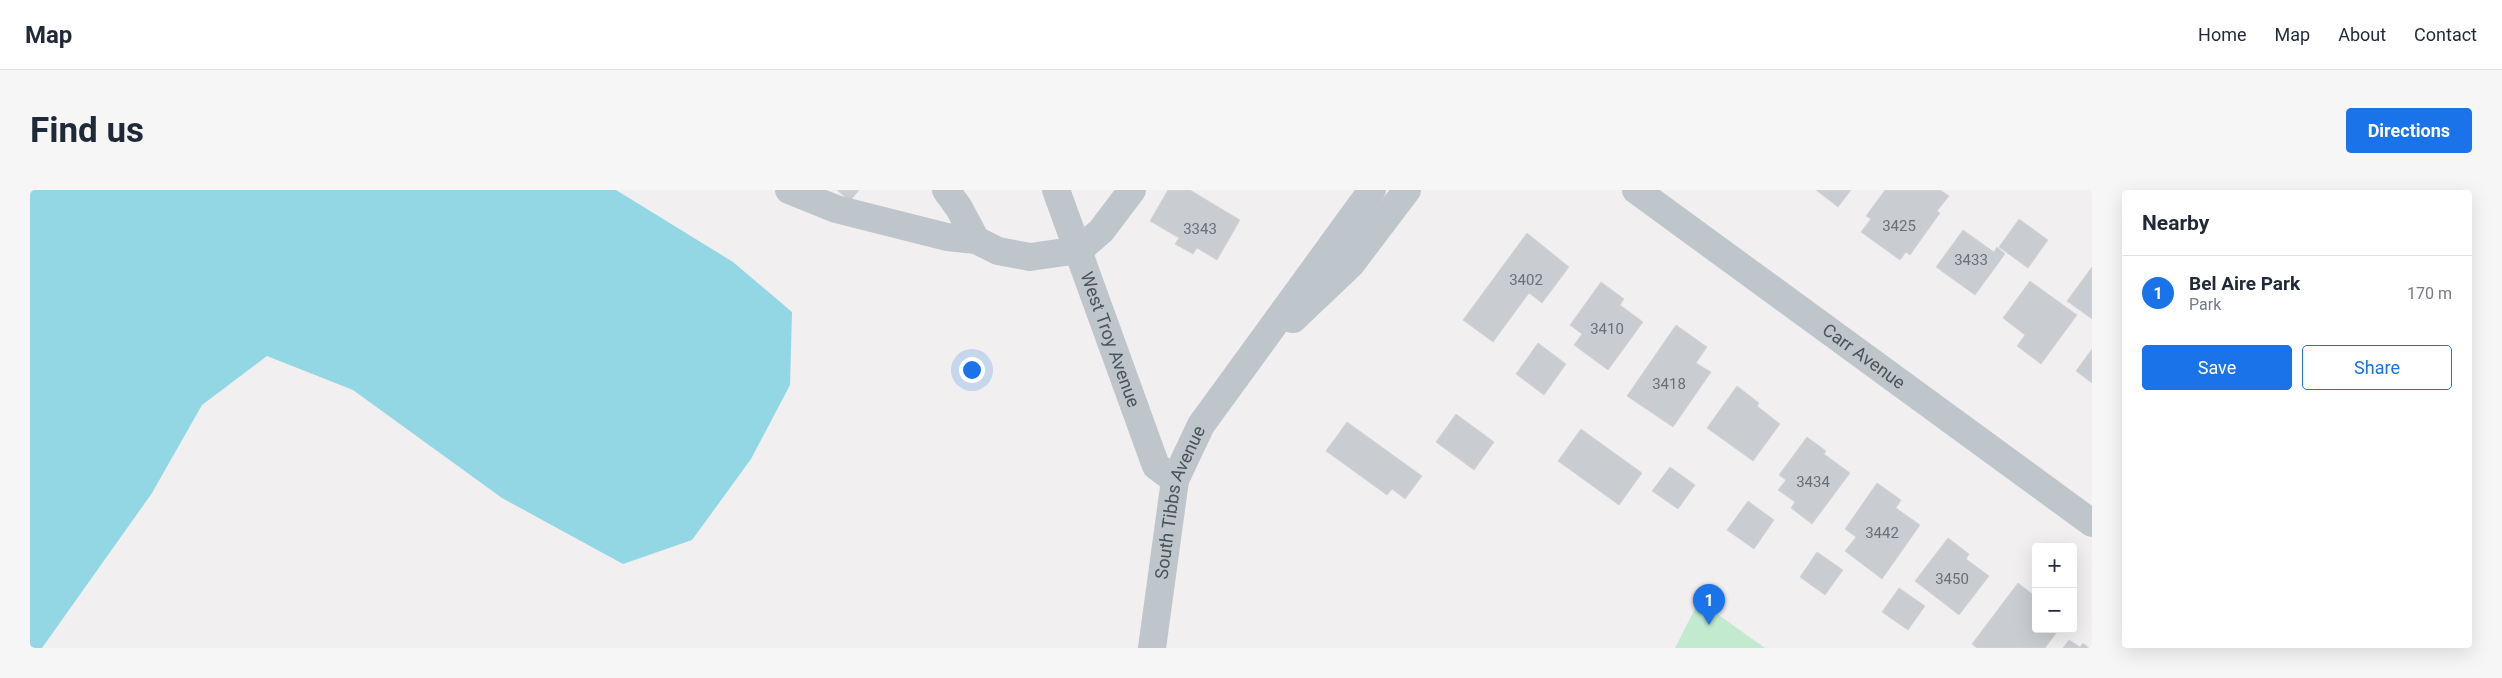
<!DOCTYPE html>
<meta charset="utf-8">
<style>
:root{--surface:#fff;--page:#f6f6f7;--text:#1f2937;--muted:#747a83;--line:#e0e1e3;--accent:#1a73e8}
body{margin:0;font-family:Roboto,sans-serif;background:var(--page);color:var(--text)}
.controls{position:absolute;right:15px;bottom:15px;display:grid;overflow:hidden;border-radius:5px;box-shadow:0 5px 20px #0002}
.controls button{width:45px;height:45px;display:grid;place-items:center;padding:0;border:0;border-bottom:1px solid var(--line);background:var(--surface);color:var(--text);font:25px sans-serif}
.you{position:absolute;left:941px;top:179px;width:18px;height:18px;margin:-12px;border:4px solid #fff;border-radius:50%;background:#1a73e8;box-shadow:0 0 0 8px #1a73e833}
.badge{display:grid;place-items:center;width:32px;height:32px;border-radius:50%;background:var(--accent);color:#fff;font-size:16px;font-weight:700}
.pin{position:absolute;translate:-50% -41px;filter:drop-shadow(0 1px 2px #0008)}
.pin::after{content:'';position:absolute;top:26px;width:18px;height:15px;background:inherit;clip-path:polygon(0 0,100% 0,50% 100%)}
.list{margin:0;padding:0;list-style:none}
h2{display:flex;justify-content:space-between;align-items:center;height:65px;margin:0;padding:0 20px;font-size:21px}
h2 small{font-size:16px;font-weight:400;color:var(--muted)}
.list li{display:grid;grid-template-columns:32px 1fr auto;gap:15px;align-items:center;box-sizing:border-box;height:75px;padding:0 20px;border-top:1px solid var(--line)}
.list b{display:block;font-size:19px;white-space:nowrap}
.list p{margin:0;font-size:16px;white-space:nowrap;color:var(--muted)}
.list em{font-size:16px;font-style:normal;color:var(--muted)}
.actions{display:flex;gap:10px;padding:15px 20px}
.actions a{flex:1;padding:11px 0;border:1px solid var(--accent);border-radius:5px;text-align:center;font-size:18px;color:var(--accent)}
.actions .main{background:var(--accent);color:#fff}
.map{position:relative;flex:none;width:2062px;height:458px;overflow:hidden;border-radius:5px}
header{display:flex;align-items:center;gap:30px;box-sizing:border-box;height:70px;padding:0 25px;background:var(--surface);border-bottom:1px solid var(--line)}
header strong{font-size:24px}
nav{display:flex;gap:28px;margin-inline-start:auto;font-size:18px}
.intro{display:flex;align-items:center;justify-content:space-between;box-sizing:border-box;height:120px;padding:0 30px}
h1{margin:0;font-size:35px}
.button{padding:12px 22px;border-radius:5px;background:var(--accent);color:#fff;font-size:18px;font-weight:700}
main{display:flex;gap:30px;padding:0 30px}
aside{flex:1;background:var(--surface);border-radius:5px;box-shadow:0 5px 20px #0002}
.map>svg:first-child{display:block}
.green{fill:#c1eacf}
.water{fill:#92d7e3}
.building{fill:#c9ccd1;stroke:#d3d5d9}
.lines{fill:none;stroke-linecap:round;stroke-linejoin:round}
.minor{stroke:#bec6cc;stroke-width:28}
.labels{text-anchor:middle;stroke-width:4;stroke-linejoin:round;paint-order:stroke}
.number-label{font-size:15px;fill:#687178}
.street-label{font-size:18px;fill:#48535a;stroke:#fff}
</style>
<header>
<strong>Map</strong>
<nav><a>Home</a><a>Map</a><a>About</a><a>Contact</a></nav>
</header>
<div class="intro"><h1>Find us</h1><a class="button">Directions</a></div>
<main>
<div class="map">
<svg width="2062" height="458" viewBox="0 0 2062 458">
<rect width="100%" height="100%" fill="#f1efef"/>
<!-- green -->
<path class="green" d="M 1669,411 L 1735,458 L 1645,458 Z"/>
<!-- water -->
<path class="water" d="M 0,0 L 586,0 L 703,72 L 762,122 L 760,195 L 721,269 L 662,350 L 593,374 L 472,308 L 323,200 L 237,166 L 172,215 L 122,303 L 12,458 L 0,458 Z"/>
<!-- building -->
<path class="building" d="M 807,0 L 829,0 L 820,11 Z
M 1138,0 L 1160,0 L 1210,30 L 1187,70 L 1167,58 L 1163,64 L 1145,54 L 1149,48 L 1120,31 Z
M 1786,0 L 1821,0 L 1808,17 Z
M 1855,0 L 1910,0 L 1919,6 L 1907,21 L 1910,23 L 1880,65 L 1876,62 L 1870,70 L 1831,42 L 1841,29 L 1836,26 Z
M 1989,29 L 2018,50 L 1998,78 L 1969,57 Z
M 1933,40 L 1964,62 L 1967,57 L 1975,64 L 1945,105 L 1906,77 Z
M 1497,43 L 1539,77 L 1512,113 L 1499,103 L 1463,152 L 1433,130 Z
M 2062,77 L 2062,129 L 2037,111 Z
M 2000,91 L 2047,125 L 2011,174 L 1987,156 L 1995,145 L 1973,128 Z
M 1571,92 L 1594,109 L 1590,115 L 1613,132 L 1578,180 L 1544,155 L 1552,144 L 1540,135 Z
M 1646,135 L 1677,157 L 1666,173 L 1681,182 L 1643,237 L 1597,206 Z
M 1508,153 L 1536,174 L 1514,205 L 1486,184 Z
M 2062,159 L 2062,193 L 2046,181 Z
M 1707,196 L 1729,213 L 1727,216 L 1750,234 L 1723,271 L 1677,238 Z
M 1426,224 L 1464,252 L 1444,280 L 1406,252 Z
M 1317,232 L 1392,286 L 1375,309 L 1362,299 L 1357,305 L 1296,261 Z
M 1551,239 L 1612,283 L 1589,315 L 1528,271 Z
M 1777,247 L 1796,261 L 1794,264 L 1820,283 L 1782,334 L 1761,318 L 1765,312 L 1748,300 L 1756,290 L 1749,285 Z
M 1640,277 L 1665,295 L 1648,319 L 1622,301 Z
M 1847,293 L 1871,310 L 1866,318 L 1890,335 L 1852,389 L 1815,361 L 1826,347 L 1815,339 Z
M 1718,311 L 1744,330 L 1724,359 L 1697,340 Z
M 1918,348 L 1939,364 L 1936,369 L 1959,386 L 1929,425 L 1885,391 Z
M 1787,362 L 1813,380 L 1795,405 L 1770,387 Z
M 1988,393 L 2006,407 L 2006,439 L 2029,439 L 2015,458 L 1947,458 L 1942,454 Z
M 1869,398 L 1895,416 L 1878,440 L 1852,422 Z
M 2039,450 L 2050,457 L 2053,453 L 2059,458 L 2033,458 Z"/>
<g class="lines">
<!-- minor -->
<g class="minor">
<path d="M 759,0 L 806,19 L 917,47 L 946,50 L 968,61 L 1000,67 L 1049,60 L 1071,41 L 1102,0"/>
<path d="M 916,0 L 929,18 L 946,50"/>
<path id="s1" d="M 1026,0 L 1126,276 L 1145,290"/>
<path id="s2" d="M 1606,0 L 2062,333"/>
<path d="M 1263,129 L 1321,74 L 1377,0"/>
<path id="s3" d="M 1122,458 L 1145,290 L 1171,235 L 1342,0"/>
</g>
</g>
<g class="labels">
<!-- number labels -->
<g class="number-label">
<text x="1869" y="41">3425</text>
<text x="1170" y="44">3343</text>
<text x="1941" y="75">3433</text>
<text x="1496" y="95">3402</text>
<text x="1577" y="144">3410</text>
<text x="1639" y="199">3418</text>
<text x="1783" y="297">3434</text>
<text x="1852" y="348">3442</text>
<text x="1922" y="394">3450</text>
</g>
<!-- street labels -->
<g class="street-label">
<text dy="6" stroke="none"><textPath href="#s1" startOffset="159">West Troy Avenue</textPath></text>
<text dy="6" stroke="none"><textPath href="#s2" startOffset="282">Carr Avenue</textPath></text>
<text dy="6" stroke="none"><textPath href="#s3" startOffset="149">South Tibbs Avenue</textPath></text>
</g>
</g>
</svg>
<div class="controls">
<button>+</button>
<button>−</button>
</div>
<div class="you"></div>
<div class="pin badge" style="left:1679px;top:435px">1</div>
</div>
<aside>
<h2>Nearby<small></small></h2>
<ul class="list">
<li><span class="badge">1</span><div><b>Bel Aire Park</b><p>Park</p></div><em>170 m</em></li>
</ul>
<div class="actions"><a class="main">Save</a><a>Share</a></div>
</aside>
</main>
